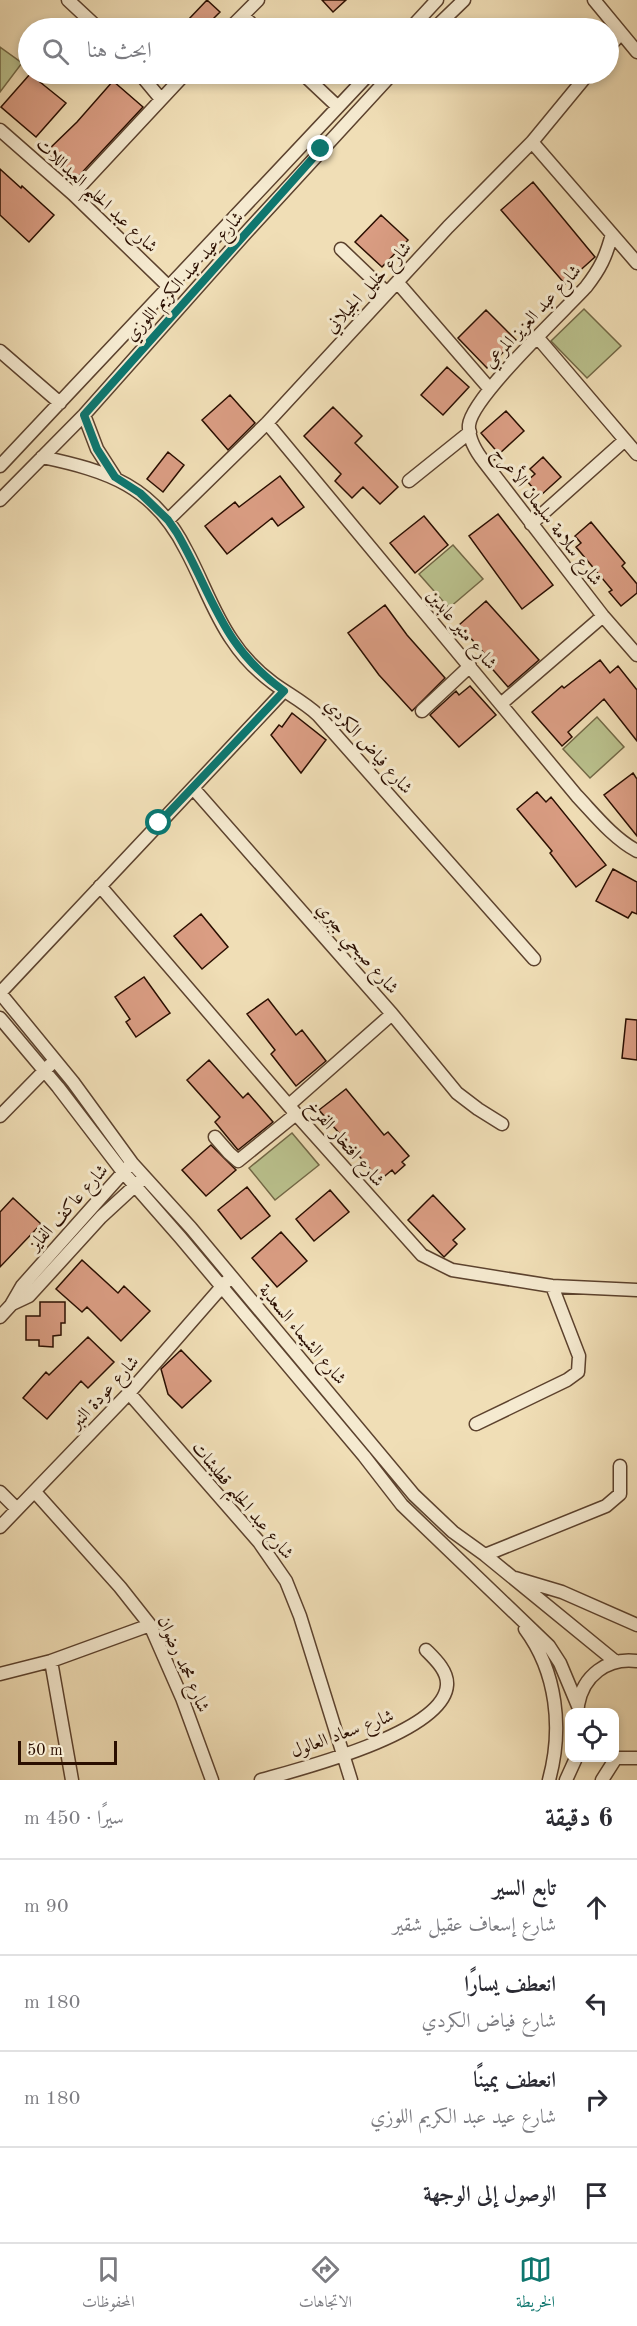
<!DOCTYPE html>
<html lang="ar">
<meta charset="utf-8">
<style>
:root{--surface:#fff;--page:#f2f2f3;--text:#2b2b33;--muted:#7c7c81;--line:#e1e1e2;--accent:#0f766e}
body{margin:0;font-family:"Old Standard TT",Amiri,serif;background:var(--page);color:var(--text);direction:rtl}
.controls{position:absolute;right:18px;bottom:18px;display:grid;overflow:hidden;border-radius:12px;box-shadow:0 3px 9px #0003}
.controls button{width:54px;height:54px;display:grid;place-items:center;padding:0;border:0;border-bottom:2px solid var(--line);background:var(--surface);color:var(--text);font:30px sans-serif}
.scale{position:absolute;left:18px;bottom:15px;width:99px;box-sizing:border-box;padding-left:6px;border:3px solid #2a0e00;border-top:0;font-size:16px;line-height:21px;white-space:nowrap;color:#2a0e00;-webkit-text-stroke:4px #f5ead0;paint-order:stroke}
.stop{position:absolute;width:18px;height:18px;margin:-14px;border:4px solid #0f766e;border-radius:50%;background:#fff}
.stop.end{background:#0f766e;border-color:#fff;box-shadow:0 2px 6px #0008}
.list{margin:0;padding:0;list-style:none}
h2{display:flex;justify-content:space-between;align-items:center;height:78px;margin:0;padding:0 24px;font-size:26px}
h2 small{font-size:20px;font-weight:400;color:var(--muted)}
.list li{display:grid;grid-template-columns:39px 1fr auto;gap:18px;align-items:center;box-sizing:border-box;height:96px;padding:0 24px;border-top:2px solid var(--line)}
.list b{display:block;font-size:22px;white-space:nowrap}
.list p{margin:0;font-size:20px;white-space:nowrap;color:var(--muted)}
.list em{font-size:20px;font-style:normal;color:var(--muted)}
.icon{flex:none;width:33px;height:33px;fill:none;stroke:currentColor;stroke-width:2;stroke-linecap:round;stroke-linejoin:round}
.map{position:relative;flex:none;width:637px;height:1780px;overflow:hidden;direction:ltr}
.search{position:absolute;background:var(--surface);box-shadow:0 3px 9px #0003;left:18px;right:18px;top:18px;height:66px;display:flex;align-items:center;gap:15px;box-sizing:border-box;padding:0 21px;border-radius:33px;color:var(--muted);font-size:22px}
.sheet{height:462px;background:var(--surface)}
nav{display:flex;justify-content:space-around;align-items:center;box-sizing:border-box;height:84px;border-top:2px solid var(--line);background:var(--surface);font-size:16px;color:var(--muted)}
nav a{display:grid;justify-items:center;gap:3px}
nav .on{color:var(--accent)}
.map>svg:first-child{display:block}
.green{fill:#bac18d;stroke:#726846;stroke-width:1.5}
.building{fill:#da9d83;stroke:#2a0e00;stroke-width:1.5}
.lines{fill:none;stroke-linecap:round;stroke-linejoin:round}
.minor-casing{stroke:#5c422e;stroke-width:15}
.minor{stroke:#f5ead0;stroke-width:12}
.route{stroke:#0f766e;stroke-width:8}
.labels{text-anchor:middle;stroke-width:6;stroke-linejoin:round;paint-order:stroke}
.street-label{font-size:18px;fill:#2a0e00;stroke:#f5ead0}
</style>
<div class="map">
<svg width="637" height="1780" viewBox="0 0 637 1780">
<rect width="100%" height="100%" fill="#f0deb6"/>
<filter id="stains"><feTurbulence type="fractalNoise" baseFrequency=".00333" numOctaves="4"/><feColorMatrix values="0 0 0 0 .2 0 0 0 0 .09 0 0 0 0 .02 0 0 0 .5 -.17"/></filter>
<radialGradient id="worn" r=".72"><stop offset=".6" stop-color="#630" stop-opacity="0"/><stop offset="1" stop-color="#630" stop-opacity=".3"/></radialGradient>
<!-- green -->
<path class="green" d="M 0,47 L 22,63 L 0,92 Z
M 584,309 L 621,346 L 587,378 L 551,341 Z
M 453,545 L 483,579 L 449,608 L 419,574 Z
M 597,717 L 624,747 L 590,778 L 563,749 Z
M 292,1133 L 319,1165 L 275,1200 L 249,1168 Z"/>
<!-- building -->
<path class="building" d="M 207,0 L 220,12 L 214,18 L 222,28 L 197,28 L 188,20 Z
M 322,0 L 346,0 L 333,12 Z
M 30,74 L 66,103 L 36,137 L 1,107 Z
M 113,81 L 143,107 L 75,180 L 46,152 L 77,122 Z
M 0,169 L 21,188 L 22,186 L 54,215 L 29,242 L 0,215 Z
M 533,182 L 595,257 L 565,284 L 501,210 Z
M 381,215 L 408,240 L 382,267 L 355,242 Z
M 486,310 L 516,340 L 487,368 L 458,338 Z
M 447,367 L 469,387 L 443,415 L 421,395 Z
M 230,395 L 255,423 L 228,450 L 202,420 Z
M 333,407 L 362,436 L 355,443 L 398,487 L 380,504 L 363,487 L 352,498 L 335,481 L 341,474 L 304,436 Z
M 506,411 L 524,431 L 499,454 L 481,433 Z
M 168,452 L 184,465 L 163,492 L 147,479 Z
M 543,457 L 561,477 L 540,496 L 527,481 L 535,474 L 530,469 Z
M 280,476 L 304,507 L 278,526 L 272,518 L 227,554 L 205,526 L 235,502 L 239,507 Z
M 498,514 L 553,585 L 522,609 L 469,536 Z
M 424,516 L 448,545 L 415,573 L 390,543 Z
M 591,522 L 625,563 L 622,566 L 637,584 L 637,593 L 621,606 L 609,592 L 612,590 L 576,547 L 581,543 L 575,536 Z
M 486,601 L 539,660 L 508,687 L 488,664 L 491,661 L 459,625 Z
M 385,605 L 407,635 L 445,678 L 412,711 L 379,675 L 348,633 Z
M 600,660 L 610,673 L 618,666 L 637,690 L 637,741 L 604,699 L 568,732 L 572,737 L 562,746 L 532,712 L 562,686 L 564,688 Z
M 470,686 L 496,715 L 459,747 L 430,715 L 456,691 L 459,695 Z
M 292,713 L 326,740 L 301,773 L 271,735 L 279,725 L 282,727 Z
M 633,773 L 637,779 L 637,836 L 604,795 Z
M 537,792 L 546,802 L 551,797 L 606,865 L 576,887 L 550,853 L 552,851 L 517,809 Z
M 613,869 L 637,882 L 637,914 L 632,912 L 628,918 L 596,901 Z
M 201,914 L 228,947 L 202,969 L 174,936 Z
M 144,977 L 170,1013 L 136,1037 L 126,1022 L 130,1019 L 115,997 Z
M 268,999 L 296,1035 L 302,1030 L 326,1061 L 296,1086 L 271,1054 L 275,1050 L 247,1014 Z
M 626,1019 L 637,1020 L 637,1060 L 622,1058 Z
M 209,1060 L 243,1098 L 248,1093 L 273,1122 L 238,1150 L 215,1122 L 220,1117 L 187,1080 Z
M 346,1089 L 384,1135 L 388,1132 L 409,1156 L 402,1162 L 405,1165 L 395,1174 L 392,1170 L 380,1180 L 319,1110 Z
M 211,1145 L 236,1170 L 206,1196 L 182,1170 Z
M 247,1187 L 270,1216 L 241,1239 L 218,1210 Z
M 330,1190 L 349,1212 L 314,1241 L 296,1219 Z
M 433,1195 L 465,1229 L 453,1240 L 457,1244 L 444,1257 L 408,1220 Z
M 13,1198 L 41,1224 L 0,1267 L 0,1212 Z
M 281,1232 L 307,1261 L 277,1287 L 252,1258 Z
M 82,1260 L 118,1293 L 124,1286 L 150,1311 L 121,1341 L 87,1307 L 82,1312 L 56,1289 Z
M 40,1302 L 65,1302 L 65,1323 L 61,1323 L 61,1335 L 53,1336 L 53,1347 L 39,1346 L 39,1340 L 26,1340 L 26,1316 L 40,1316 Z
M 88,1337 L 114,1362 L 88,1388 L 81,1381 L 47,1419 L 23,1398 L 46,1372 L 49,1375 Z
M 181,1350 L 211,1381 L 182,1408 L 168,1394 L 161,1369 Z"/>
<g class="lines">
<defs>
<path id="minor" d="M 68,0 L 98,28
M 594,0 L 637,52
M 243,16 L 256,28
M 230,28 L 258,0
M 411,28 L 437,0
M 435,28 L 464,0
M 608,48 L 621,33
M 140,74 L 160,98
M 303,74 L 338,107
M 0,130 L 73,194 L 170,288
M 532,142 L 637,263
M 73,194 L 185,74
M 612,234 C 606,257 600,269 586,287 C 563,312 472,397 469,425 C 468,439 477,453 485,463 L 603,616 L 637,655
M 341,249 L 387,293
M 398,283 L 489,388
M 538,338 L 637,454
M 0,351 L 60,403
M 84,415 L 97,449 L 115,477
M 267,423 L 577,796 C 595,815 613,838 637,851
M 42,457 C 108,471 154,486 186,550 C 202,579 213,613 232,640 C 243,657 257,671 273,683 C 288,694 304,702 318,715 L 534,959
M 0,466 L 369,74
M 409,481 L 470,432
M 0,500 L 84,415 L 244,235 L 392,74
M 168,520 L 267,423 L 448,227 L 532,142 L 588,74
M 531,524 L 625,440
M 502,703 L 603,616
M 422,711 L 470,666
M 193,788 L 392,1014 L 457,1093 L 478,1109 L 502,1124
M 100,886 L 296,1114 L 422,1255 L 452,1270 L 552,1286 L 637,1290
M 0,993 L 73,1082 L 132,1163 L 191,1228 L 414,1495 L 453,1532 L 485,1555 L 616,1662
M 0,993 L 284,691
M 0,1018 L 58,1087 L 123,1172 L 180,1237 L 364,1456 L 402,1505 L 549,1646 L 560,1663 L 578,1706
M 289,1105 L 392,1014
M 0,1116 L 50,1065
M 215,1137 L 229,1153 L 238,1161 L 296,1114
M 12,1304 L 29,1296 L 101,1217 L 139,1182
M 0,1317 L 11,1305 L 22,1286 L 128,1167
M 129,1393 L 259,1542 L 286,1581 L 300,1616 L 351,1780
M 476,1424 L 567,1380 L 578,1372 L 579,1356 L 552,1286
M 0,1492 L 17,1509
M 35,1492 L 120,1587 L 150,1625 L 182,1698 L 212,1780
M 0,1527 L 129,1393 L 226,1282
M 485,1555 L 606,1506 L 620,1494 L 620,1466
M 515,1578 L 562,1592 L 637,1625
M 525,1629 C 557,1672 563,1729 549,1780
M 51,1661 L 72,1780
M 0,1674 L 51,1661 L 150,1625
M 578,1705 C 583,1676 607,1657 637,1661
M 614,1758 L 637,1758
M 261,1780 C 300,1769 444,1733 447,1685 C 448,1671 435,1659 426,1650
M 566,1780 L 576,1758
M 602,1780 L 616,1758"/>
</defs>
<!-- minor casing -->
<use href="#minor" class="minor-casing"/>
<!-- minor -->
<use href="#minor" class="minor"/>
</g>
<g class="lines">
<!-- route -->
<path class="route" d="M 159,823 L 284,691 C 221,646 213,595 177,533 L 168,520 L 140,493 L 115,477 L 97,449 L 84,415 L 321,149"/>
</g>
<g class="labels">
<!-- street labels -->
<g class="street-label">
<text transform="translate(97 195) rotate(43)" y="6">شارع عبد الحليم العبداللات</text>
<text transform="translate(184 276) rotate(-48)" y="6">شارع عيد عبد الكريم اللوزي</text>
<text transform="translate(368 287) rotate(-47)" y="6">شارع خليل الجيلاني</text>
<text transform="translate(532 316) rotate(-47)" y="6">شارع عبد العزيز المرعي</text>
<text transform="translate(548 516) rotate(53)" y="6">شارع سلامة سليمان الأعرج</text>
<text transform="translate(462 629) rotate(50)" y="6">شارع منير عابدين</text>
<text transform="translate(369 746) rotate(48)" y="6">شارع فياض الكردي</text>
<text transform="translate(358 948) rotate(49)" y="6">شارع صبحي جبري</text>
<text transform="translate(346 1143) rotate(49)" y="6">شارع افتخار الفرخ</text>
<text transform="translate(68 1207) rotate(-48)" y="6">شارع عاكف الفايز</text>
<text transform="translate(303 1334) rotate(50)" y="6">شارع الشيماء السعدية</text>
<text transform="translate(104 1392) rotate(-47)" y="6">شارع عودة النبر</text>
<text transform="translate(243 1500) rotate(50)" y="6">شارع عبد الحليم قطيشات</text>
<text transform="translate(184 1664) rotate(66)" y="6">شارع محمد رضوان</text>
<text transform="translate(342 1733) rotate(-20)" y="6">شارع سعاد العالول</text>
</g>
</g>
<rect width="100%" height="100%" filter="url(#stains)"/>
<rect width="100%" height="100%" fill="url(#worn)"/>
</svg>
<div class="controls">
<button><svg class="icon" aria-label="locate" viewBox="0 0 24 24"><circle cx="12" cy="12" r="6"/><path d="M12 2v4M12 18v4M2 12h4M18 12h4"/></svg></button>
</div>
<div class="scale">50 m</div>
<div class="stop" style="left:159px;top:823px"></div>
<div class="stop end" style="left:321px;top:149px"></div>
<div class="search"><svg class="icon" aria-label="search" viewBox="0 0 24 24"><circle cx="10" cy="10" r="6"/><path d="M15 15l6 6"/></svg>ابحث هنا</div>
</div>
<section class="sheet">
<h2>6 دقيقة<small>سيرًا · 450 m</small></h2>
<ul class="list">
<li><svg class="icon" aria-label="ahead" viewBox="0 0 24 24"><path d="M12 20V5M6 11l6-6 6 6"/></svg><div><b>تابع السير</b><p>شارع إسعاف عقيل شقير</p></div><em>90 m</em></li>
<li><svg class="icon" aria-label="left" viewBox="0 0 24 24"><path d="M17 20v-9H6M10 6l-5 5 5 5"/></svg><div><b>انعطف يسارًا</b><p>شارع فياض الكردي</p></div><em>180 m</em></li>
<li><svg class="icon" aria-label="right" viewBox="0 0 24 24"><path d="M7 20v-9h11M14 6l5 5-5 5"/></svg><div><b>انعطف يمينًا</b><p>شارع عيد عبد الكريم اللوزي</p></div><em>180 m</em></li>
<li><svg class="icon" aria-label="arrive" viewBox="0 0 24 24"><path d="M6 21V4h12l-3 4 3 4H6"/></svg><div><b>الوصول إلى الوجهة</b></div></li>
</ul>
</section>
<nav>
<a class="on"><svg class="icon" aria-label="map" viewBox="0 0 24 24"><path d="M3 6l6-2 6 2 6-2v14l-6 2-6-2-6 2zM9 4v14M15 6v14"/></svg>الخريطة</a>
<a><svg class="icon" aria-label="directions" viewBox="0 0 24 24"><path d="M12 3l9 9-9 9-9-9zM9 14v-3h6M13 9l2 2-2 2"/></svg>الاتجاهات</a>
<a><svg class="icon" aria-label="saved" viewBox="0 0 24 24"><path d="M7 4h10v16l-5-4-5 4z"/></svg>المحفوظات</a>
</nav>
